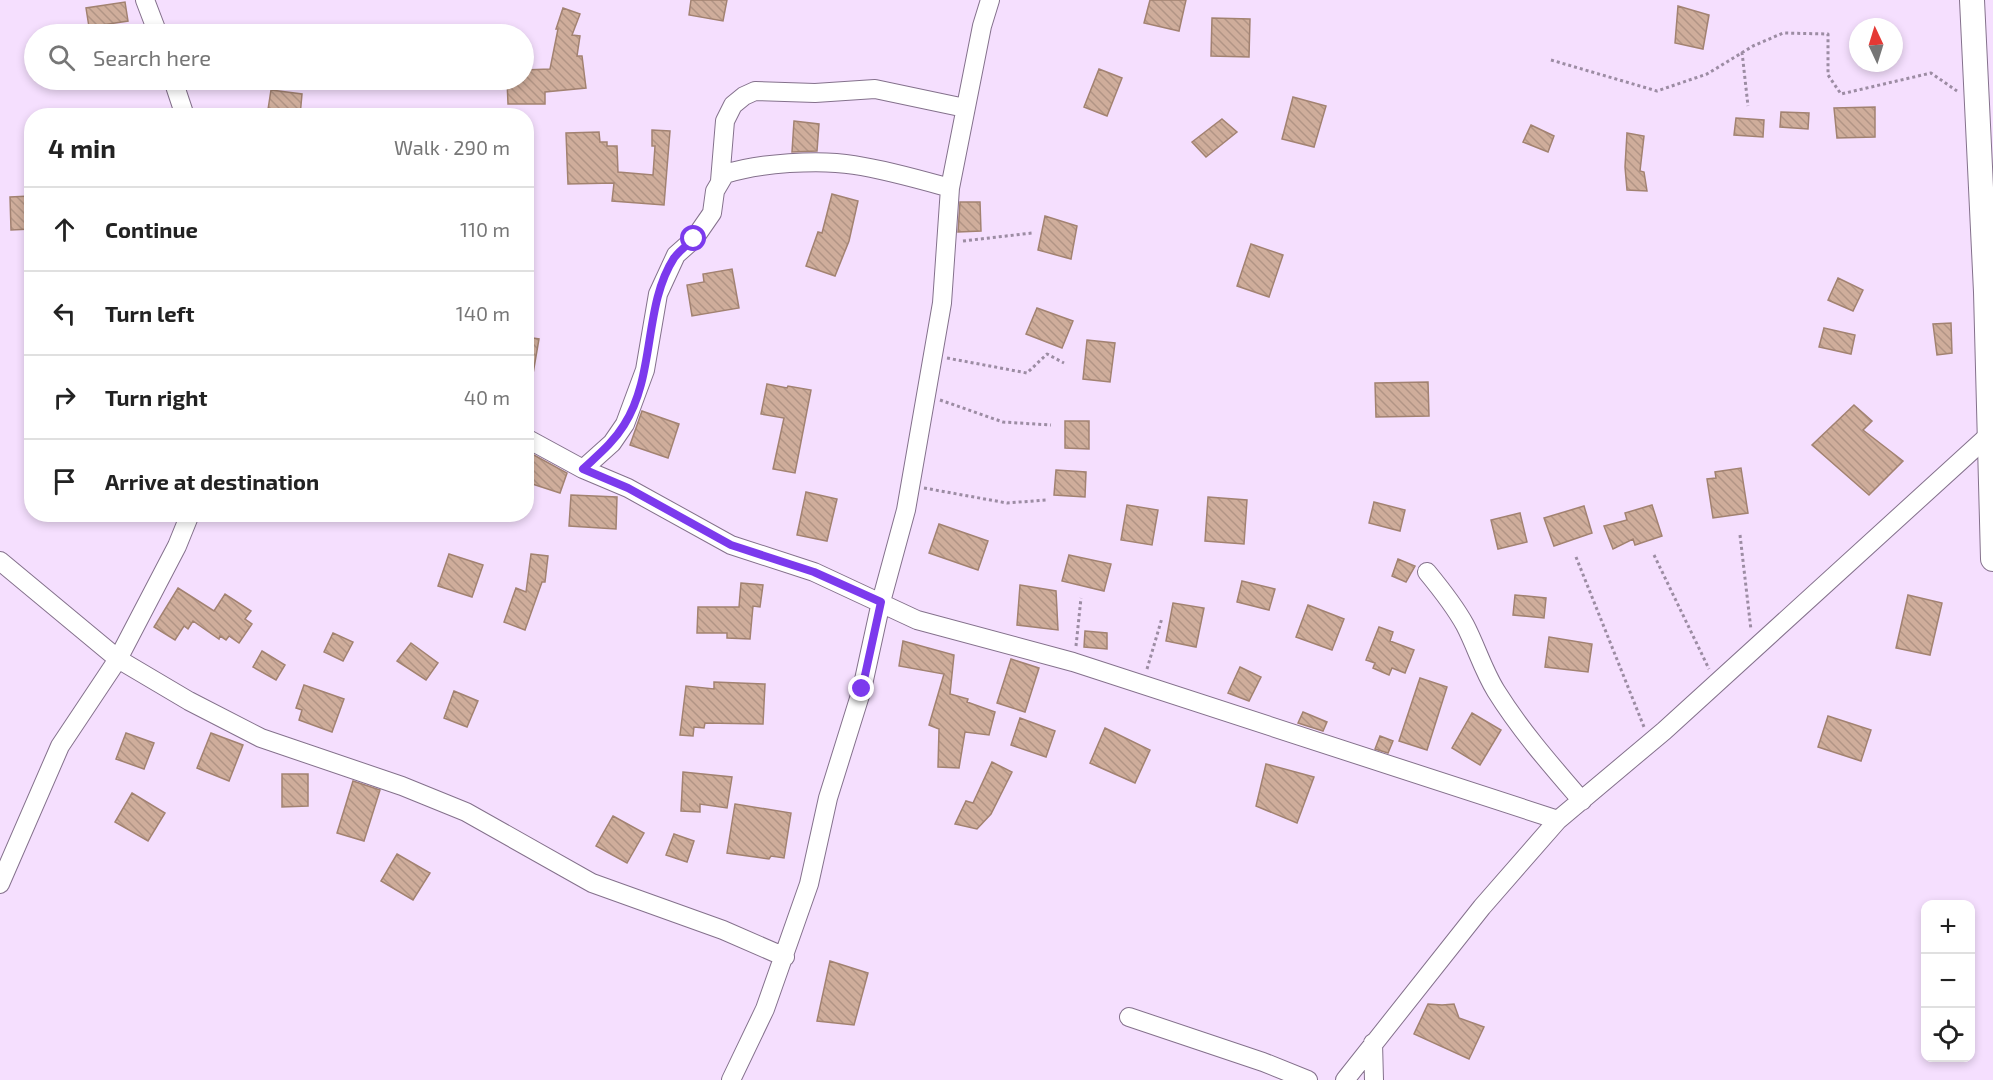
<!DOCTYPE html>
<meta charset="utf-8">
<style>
:root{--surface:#fff;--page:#f2f2f2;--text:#222;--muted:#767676;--line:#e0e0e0}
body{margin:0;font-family:"Exo 2",sans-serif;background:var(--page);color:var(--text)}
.controls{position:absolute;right:18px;bottom:18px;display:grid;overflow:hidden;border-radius:12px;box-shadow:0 3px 9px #0003}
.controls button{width:54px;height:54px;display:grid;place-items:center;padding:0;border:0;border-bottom:2px solid var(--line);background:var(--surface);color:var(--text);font:30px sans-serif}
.compass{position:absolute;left:1849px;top:18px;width:54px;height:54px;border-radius:50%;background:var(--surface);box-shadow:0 3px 9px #0003;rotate:356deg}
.stop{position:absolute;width:18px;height:18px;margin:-14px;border:4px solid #7c3aed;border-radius:50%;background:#fff}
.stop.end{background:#7c3aed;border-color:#fff;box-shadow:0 2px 6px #0008}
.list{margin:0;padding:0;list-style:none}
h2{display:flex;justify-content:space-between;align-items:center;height:78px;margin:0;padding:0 24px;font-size:26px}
h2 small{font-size:20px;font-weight:400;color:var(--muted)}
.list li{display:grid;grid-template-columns:39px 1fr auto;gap:18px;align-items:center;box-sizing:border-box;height:84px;padding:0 24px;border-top:2px solid var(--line)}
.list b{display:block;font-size:22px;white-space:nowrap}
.list em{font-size:20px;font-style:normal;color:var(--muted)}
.icon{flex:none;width:33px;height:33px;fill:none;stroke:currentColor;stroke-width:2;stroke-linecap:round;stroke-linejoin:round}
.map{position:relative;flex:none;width:1993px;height:1080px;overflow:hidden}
.search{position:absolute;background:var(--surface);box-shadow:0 3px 9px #0003;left:24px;top:24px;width:510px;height:66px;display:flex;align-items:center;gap:15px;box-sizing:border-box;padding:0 21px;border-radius:33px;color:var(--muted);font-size:22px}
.panel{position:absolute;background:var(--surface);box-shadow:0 3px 9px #0003;left:24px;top:108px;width:510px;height:414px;border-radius:24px}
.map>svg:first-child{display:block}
.building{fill:url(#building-back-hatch);stroke:#a28271;stroke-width:1.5}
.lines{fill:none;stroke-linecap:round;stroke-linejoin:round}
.minor-casing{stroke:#84718c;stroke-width:20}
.secondary-casing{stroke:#84718c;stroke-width:26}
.path{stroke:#9c8ca3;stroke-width:3;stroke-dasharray:3 3;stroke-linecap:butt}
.minor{stroke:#fff;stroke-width:18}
.secondary{stroke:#fff;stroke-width:24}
.route{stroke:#7c3aed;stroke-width:8}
</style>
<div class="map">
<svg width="1993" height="1080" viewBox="0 0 1993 1080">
<defs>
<pattern id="building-back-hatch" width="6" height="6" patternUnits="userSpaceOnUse" patternTransform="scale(1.5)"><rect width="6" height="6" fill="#cfad9b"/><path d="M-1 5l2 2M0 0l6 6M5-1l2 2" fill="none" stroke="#b19485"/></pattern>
</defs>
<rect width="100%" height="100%" fill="#f5dffe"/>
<!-- building -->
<path class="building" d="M 691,0 L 727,0 L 723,21 L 689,15 Z
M 1150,0 L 1186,0 L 1179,31 L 1144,23 Z
M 125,2 L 128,21 L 89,27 L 86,8 Z
M 1678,6 L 1709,15 L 1703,49 L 1675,43 Z
M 563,8 L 580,14 L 572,35 L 580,36 L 577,56 L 582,56 L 586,88 L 545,92 L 545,104 L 508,104 L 507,80 L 524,80 L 524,70 L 550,69 L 558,29 L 556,29 Z
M 1212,18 L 1250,19 L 1249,57 L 1211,56 Z
M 1099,69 L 1122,78 L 1107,116 L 1084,107 Z
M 271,90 L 302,94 L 300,116 L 267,116 Z
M 1293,97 L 1326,106 L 1314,147 L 1282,139 Z
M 1875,107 L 1875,137 L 1837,138 L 1834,108 Z
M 1781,112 L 1809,113 L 1808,129 L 1780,127 Z
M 1736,118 L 1764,120 L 1763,137 L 1734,135 Z
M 1222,119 L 1237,132 L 1206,157 L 1192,142 Z
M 794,121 L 819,124 L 817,151 L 792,152 Z
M 1531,125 L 1554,136 L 1548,152 L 1523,142 Z
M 652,130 L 670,131 L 664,205 L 612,201 L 614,183 L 568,184 L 566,133 L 599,132 L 600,142 L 607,142 L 607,146 L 617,146 L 618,172 L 653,175 L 655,146 L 652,146 Z
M 1627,133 L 1644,136 L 1640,171 L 1644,172 L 1647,191 L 1627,190 L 1625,167 Z
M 832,194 L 858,201 L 849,241 L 835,276 L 806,266 L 818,232 L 822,233 Z
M 30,196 L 31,229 L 11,230 L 10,197 Z
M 960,202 L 980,202 L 981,231 L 958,232 Z
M 1045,216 L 1077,226 L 1071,259 L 1038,250 Z
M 1251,244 L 1283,255 L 1269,297 L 1237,286 Z
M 732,269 L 739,308 L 692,316 L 687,285 L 704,282 L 703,274 Z
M 1838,278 L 1863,290 L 1853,311 L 1828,300 Z
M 1037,308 L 1073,321 L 1062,348 L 1026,334 Z
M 1951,323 L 1952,353 L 1937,355 L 1933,324 Z
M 1824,328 L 1855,335 L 1851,354 L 1819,347 Z
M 526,337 L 539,339 L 533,374 L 526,373 Z
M 1087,340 L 1115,343 L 1110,382 L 1083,379 Z
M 1428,382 L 1429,416 L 1376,417 L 1375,383 Z
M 767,384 L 787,388 L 788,386 L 811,390 L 795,473 L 773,469 L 784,418 L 761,414 Z
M 1854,405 L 1872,421 L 1863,430 L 1903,461 L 1869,495 L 1812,445 Z
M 642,411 L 679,424 L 668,458 L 630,445 Z
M 1065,421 L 1089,421 L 1089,449 L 1065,448 Z
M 532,454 L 567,473 L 560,493 L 526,482 L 526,471 Z
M 1741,468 L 1748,513 L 1713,518 L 1707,479 L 1716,478 L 1715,472 Z
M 1056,470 L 1086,472 L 1085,497 L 1054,495 Z
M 806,492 L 837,499 L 827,541 L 797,535 Z
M 571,495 L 617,497 L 616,529 L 569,526 Z
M 1208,497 L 1247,500 L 1244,544 L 1205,541 Z
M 1374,502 L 1405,510 L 1400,531 L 1369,523 Z
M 1127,505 L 1158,510 L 1152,545 L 1121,540 Z
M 1652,505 L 1662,536 L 1635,545 L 1633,539 L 1613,549 L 1604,526 L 1627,520 L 1625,513 Z
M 1584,506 L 1592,533 L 1554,546 L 1544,518 Z
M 1520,513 L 1527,542 L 1498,549 L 1491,520 Z
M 939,524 L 988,541 L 978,570 L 929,553 Z
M 449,554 L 483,565 L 472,597 L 438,586 Z
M 531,554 L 548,556 L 545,582 L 542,582 L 525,630 L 504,622 L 516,588 L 526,592 Z
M 1069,555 L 1111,564 L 1104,591 L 1062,581 Z
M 1398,559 L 1415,566 L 1406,582 L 1392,576 Z
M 1242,581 L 1275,589 L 1269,610 L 1237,602 Z
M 741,583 L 763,585 L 760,607 L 753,606 L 750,639 L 727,638 L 727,633 L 697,633 L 698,607 L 739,607 Z
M 1020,585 L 1056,591 L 1058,630 L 1017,625 Z
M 178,588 L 214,611 L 225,594 L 251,611 L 245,619 L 252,624 L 239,643 L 229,636 L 226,640 L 220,636 L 219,639 L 193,621 L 188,629 L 184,626 L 175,640 L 154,627 Z
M 1515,595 L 1546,598 L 1544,618 L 1513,615 Z
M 1908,595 L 1942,603 L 1930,655 L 1896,648 Z
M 1173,603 L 1204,608 L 1196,647 L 1166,641 Z
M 1308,605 L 1344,619 L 1332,650 L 1296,637 Z
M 1379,627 L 1393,632 L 1390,641 L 1414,650 L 1405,673 L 1392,668 L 1389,675 L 1373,668 L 1375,663 L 1366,660 Z
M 1085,631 L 1107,633 L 1107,649 L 1084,647 Z
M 333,633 L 353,642 L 343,661 L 324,652 Z
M 1549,637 L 1592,644 L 1588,672 L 1545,667 Z
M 903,641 L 954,655 L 950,694 L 968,699 L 967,702 L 995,712 L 989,735 L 965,732 L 959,768 L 938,767 L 939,729 L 929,725 L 944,674 L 899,666 Z
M 411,643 L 438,663 L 426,680 L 397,661 Z
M 262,651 L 285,665 L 276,680 L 253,667 Z
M 1011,659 L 1039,668 L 1025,712 L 997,703 Z
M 1240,667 L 1261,677 L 1249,701 L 1228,693 Z
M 1420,678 L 1447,687 L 1427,750 L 1399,741 Z
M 714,682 L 765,684 L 763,724 L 705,723 L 704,728 L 694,727 L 693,736 L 680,735 L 686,686 L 714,689 Z
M 304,685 L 344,699 L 332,732 L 299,720 L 302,710 L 296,708 Z
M 454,691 L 478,701 L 467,727 L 444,718 Z
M 1303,712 L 1327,722 L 1323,731 L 1298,723 Z
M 1472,713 L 1501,730 L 1480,765 L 1452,748 Z
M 1828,716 L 1871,730 L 1861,761 L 1818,747 Z
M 1020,718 L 1055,731 L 1046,757 L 1011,745 Z
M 1105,728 L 1150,750 L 1135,783 L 1090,763 Z
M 126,733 L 154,743 L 144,769 L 116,759 Z
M 211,733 L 243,745 L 229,781 L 197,768 Z
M 1380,736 L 1393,741 L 1388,753 L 1375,749 Z
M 992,762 L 1012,772 L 991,814 L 977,829 L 955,824 L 966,801 L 973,803 Z
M 1266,764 L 1314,777 L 1297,823 L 1256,806 Z
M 683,772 L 732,777 L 727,808 L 700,804 L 700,812 L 681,811 Z
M 282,774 L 308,774 L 308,806 L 282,807 Z
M 353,781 L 380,790 L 364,841 L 337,833 Z
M 132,793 L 165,813 L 148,841 L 115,822 Z
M 735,804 L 791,813 L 784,858 L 771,856 L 769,859 L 727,853 Z
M 613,816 L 644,833 L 627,863 L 596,846 Z
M 674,834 L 694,841 L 687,862 L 666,855 Z
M 397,854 L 430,873 L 413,900 L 381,881 Z
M 830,961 L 868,973 L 854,1025 L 817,1021 Z
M 1428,1004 L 1442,1005 L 1454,1004 L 1459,1018 L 1484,1027 L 1469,1059 L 1414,1034 Z"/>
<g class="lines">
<defs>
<path id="minor" d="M 145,0 L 158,34
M 173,80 L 185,116
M 720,181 L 725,121 L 733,105 L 744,96 L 755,91 L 815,93 L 875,89 L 965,108
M 526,438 L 583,469 L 628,488 L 731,545 L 814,572 L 917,620 L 1073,662 L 1558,820
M 583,469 L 612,443 L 625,424 L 645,370 L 658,294 L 676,255 L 694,239 L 712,213 L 715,191 L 725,174 C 759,163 819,159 854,165 C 887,170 918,179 950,188
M 0,561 L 118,659 L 189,701 L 261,738 L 402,786 L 466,812 L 592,883 L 723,930 L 785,957
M 1427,572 C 1441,589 1454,605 1465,625 C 1476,646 1483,670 1496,691 C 1521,731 1551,765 1582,801
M 0,884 L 60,746 L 118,659 L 177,546 L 190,514
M 1129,1017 L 1263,1062 L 1308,1080
M 1373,1043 L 1374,1080
M 731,1080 L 765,1009 L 809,884 L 828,798 L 862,689 L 881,602 L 906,510 L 942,303 L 950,188 L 982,26 L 990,0
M 1345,1080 L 1482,907 L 1558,820 L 1664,731 L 1989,435"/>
<path id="secondary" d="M 1972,0 L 1986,292 L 1993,559"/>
</defs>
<!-- minor casing -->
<use href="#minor" class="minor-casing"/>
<!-- secondary casing -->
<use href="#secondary" class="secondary-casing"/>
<!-- path -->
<path class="path" d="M 1742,52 L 1748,106
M 1551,60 L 1657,91 L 1707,74 L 1753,46 L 1783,33 L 1828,34 L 1828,75 L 1841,94 L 1931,73 L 1957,91
M 963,241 L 1032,233
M 947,358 L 1027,373 L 1047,354 L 1064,363
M 940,400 L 1003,422 L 1051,425
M 924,488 L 1007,503 L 1046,500
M 1740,535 L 1751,630
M 1654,555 L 1709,669
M 1576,557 L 1644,727
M 1076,646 L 1081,598
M 1147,669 L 1162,618"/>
<!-- minor -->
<use href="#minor" class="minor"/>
<!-- secondary -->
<use href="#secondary" class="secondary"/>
</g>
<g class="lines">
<!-- route -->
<path class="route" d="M 694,239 C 687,245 679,251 674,258 C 643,306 656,375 624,425 C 613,443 598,455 583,469 L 628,488 L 731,545 L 814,572 L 881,602 L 862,689"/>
</g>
</svg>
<div class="controls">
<button>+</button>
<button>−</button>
<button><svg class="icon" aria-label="locate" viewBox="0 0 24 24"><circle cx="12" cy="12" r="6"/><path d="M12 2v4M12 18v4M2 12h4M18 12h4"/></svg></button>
</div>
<svg class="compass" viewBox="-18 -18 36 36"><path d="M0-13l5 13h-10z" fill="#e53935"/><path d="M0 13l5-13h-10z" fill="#767676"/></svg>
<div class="stop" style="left:694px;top:239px"></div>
<div class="stop end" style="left:862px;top:689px"></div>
<div class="search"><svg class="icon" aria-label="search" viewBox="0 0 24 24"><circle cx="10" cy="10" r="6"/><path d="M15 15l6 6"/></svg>Search here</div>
<section class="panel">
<h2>4 min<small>Walk · 290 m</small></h2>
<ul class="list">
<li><svg class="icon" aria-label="ahead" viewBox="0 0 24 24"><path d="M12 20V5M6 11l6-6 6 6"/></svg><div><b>Continue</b></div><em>110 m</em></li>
<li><svg class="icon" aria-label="left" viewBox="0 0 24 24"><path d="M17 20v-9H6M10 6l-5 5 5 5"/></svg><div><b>Turn left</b></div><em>140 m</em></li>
<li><svg class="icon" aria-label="right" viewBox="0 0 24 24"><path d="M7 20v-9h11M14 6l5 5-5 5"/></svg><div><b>Turn right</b></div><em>40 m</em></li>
<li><svg class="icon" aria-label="arrive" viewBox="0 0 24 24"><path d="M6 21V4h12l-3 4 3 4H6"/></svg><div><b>Arrive at destination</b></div></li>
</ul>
</section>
</div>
